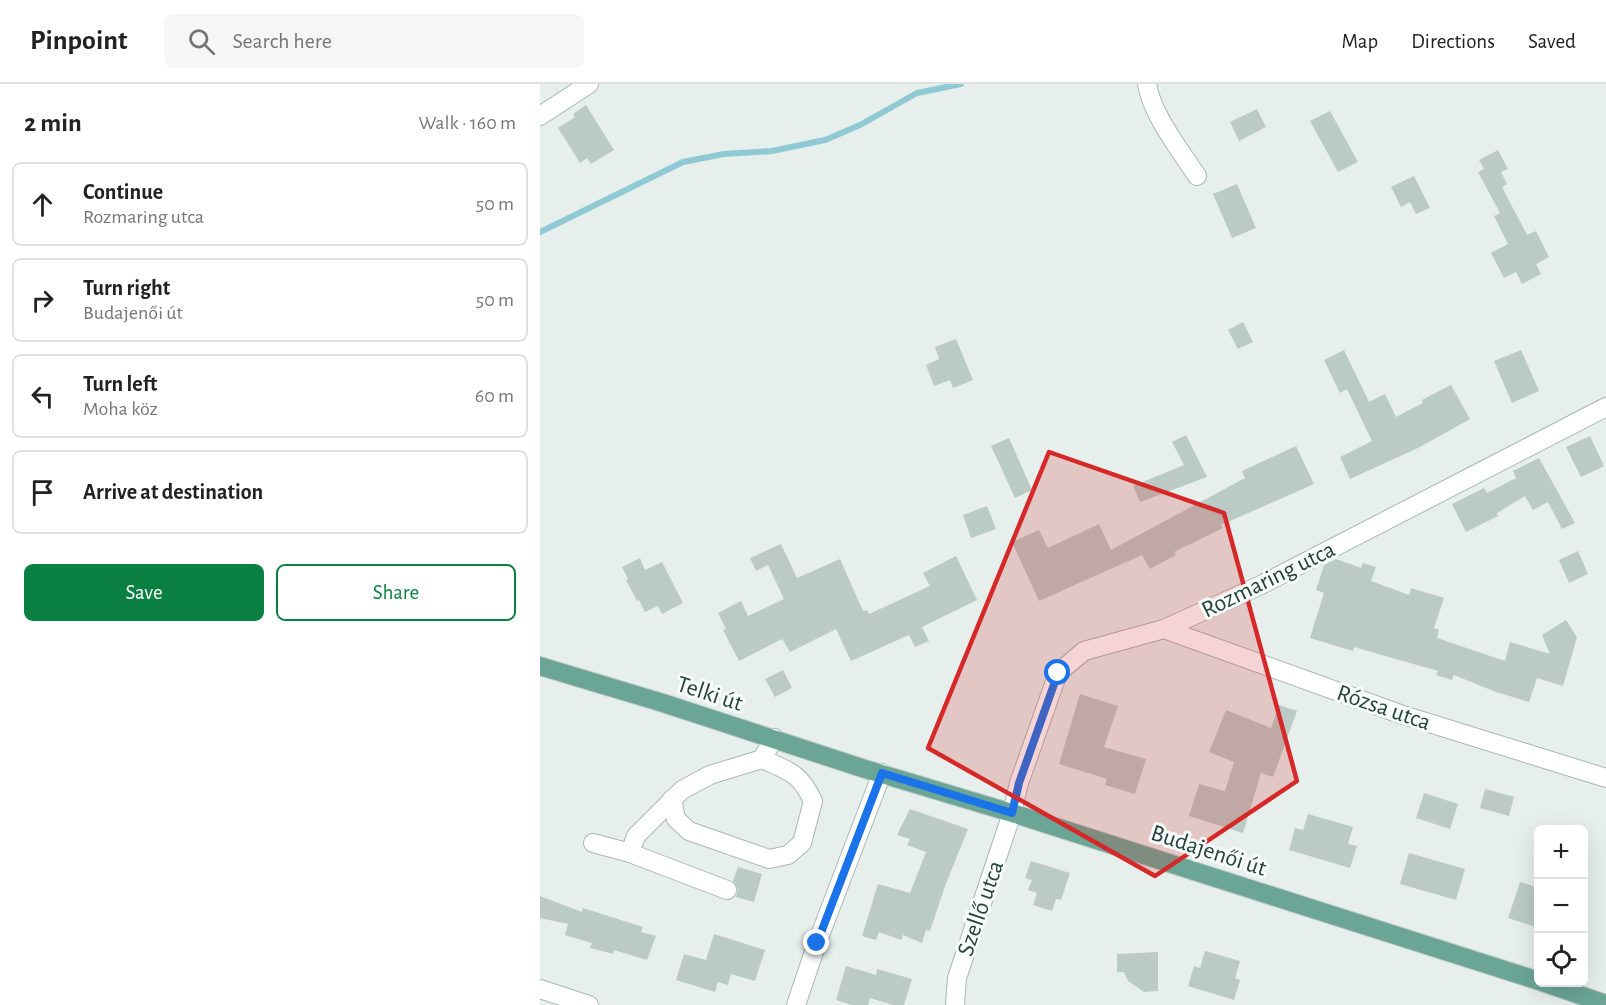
<!DOCTYPE html>
<meta charset="utf-8">
<style>
:root{--surface:#fff;--page:#f6f6f6;--text:#222;--muted:#767676;--line:#e0e0e0;--accent:#0b8043}
body{margin:0;font-family:"Alegreya Sans",sans-serif;background:var(--page);color:var(--text)}
.controls{position:absolute;right:18px;bottom:18px;display:grid;overflow:hidden;border-radius:9px;box-shadow:0 6px 24px #0002}
.controls button{width:54px;height:54px;display:grid;place-items:center;padding:0;border:0;border-bottom:2px solid var(--line);background:var(--surface);color:var(--text);font:30px sans-serif}
.stop{position:absolute;width:18px;height:18px;margin:-14px;border:4px solid #1a73e8;border-radius:50%;background:#fff}
.stop.end{background:#1a73e8;border-color:#fff;box-shadow:0 2px 6px #0008}
.list{margin:0;padding:0;list-style:none}
h2{display:flex;justify-content:space-between;align-items:center;height:78px;margin:0;padding:0 24px;font-size:26px}
h2 small{font-size:20px;font-weight:400;color:var(--muted)}
.list li{display:grid;grid-template-columns:39px 1fr auto;gap:18px;align-items:center;box-sizing:border-box;height:84px;margin:0 12px 12px;padding:0 12px;border:2px solid var(--line);border-radius:9px}
.list b{display:block;font-size:22px;white-space:nowrap}
.list p{margin:0;font-size:20px;white-space:nowrap;color:var(--muted)}
.list em{font-size:20px;font-style:normal;color:var(--muted)}
.actions{display:flex;gap:12px;padding:18px 24px}
.actions a{flex:1;padding:14px 0;border:2px solid var(--accent);border-radius:9px;text-align:center;font-size:21px;color:var(--accent)}
.actions .main{background:var(--accent);color:#fff}
.icon{flex:none;width:33px;height:33px;fill:none;stroke:currentColor;stroke-width:2;stroke-linecap:round;stroke-linejoin:round}
.map{position:relative;flex:none;width:1066px;height:921px;overflow:hidden}
header{display:flex;align-items:center;gap:36px;box-sizing:border-box;height:84px;padding:0 30px;background:var(--surface);border-bottom:2px solid var(--line)}
header strong{font-size:28px}
nav{display:flex;gap:33px;margin-inline-start:auto;font-size:21px}
.search{width:420px;height:54px;background:var(--page);display:flex;align-items:center;gap:15px;box-sizing:border-box;padding:0 21px;border-radius:9px;color:var(--muted);font-size:22px}
main{display:flex}
aside{flex:1;background:var(--surface)}
.map>svg:first-child{display:block}
.lines{fill:none;stroke-linecap:round;stroke-linejoin:round}
.stream{stroke:#8ec9d4;stroke-width:6}
.building{fill:#bbcac4}
.minor-casing{stroke:#a8b8b2;stroke-width:20}
.major-casing{stroke:#c2cac8;stroke-width:20}
.minor{stroke:#fff;stroke-width:18}
.major{stroke:#6aa596;stroke-width:18}
.route{stroke:#1a73e8;stroke-width:8}
.marked{fill:#d62828;fill-opacity:0.2;stroke:#d62828;stroke-width:4.5;stroke-linejoin:round}
.labels{text-anchor:middle;stroke-width:6;stroke-linejoin:round;paint-order:stroke}
.street-label{font-size:24px;fill:#24423a;stroke:#f7fbf9}
</style>
<header>
<strong>Pinpoint</strong>
<div class="search"><svg class="icon" aria-label="search" viewBox="0 0 24 24"><circle cx="10" cy="10" r="6"/><path d="M15 15l6 6"/></svg>Search here</div>
<nav><a>Map</a><a>Directions</a><a>Saved</a></nav>
</header>
<main>
<aside>
<h2>2 min<small>Walk · 160 m</small></h2>
<ul class="list">
<li><svg class="icon" aria-label="ahead" viewBox="0 0 24 24"><path d="M12 20V5M6 11l6-6 6 6"/></svg><div><b>Continue</b><p>Rozmaring utca</p></div><em>50 m</em></li>
<li><svg class="icon" aria-label="right" viewBox="0 0 24 24"><path d="M7 20v-9h11M14 6l5 5-5 5"/></svg><div><b>Turn right</b><p>Budajenői út</p></div><em>50 m</em></li>
<li><svg class="icon" aria-label="left" viewBox="0 0 24 24"><path d="M17 20v-9H6M10 6l-5 5 5 5"/></svg><div><b>Turn left</b><p>Moha köz</p></div><em>60 m</em></li>
<li><svg class="icon" aria-label="arrive" viewBox="0 0 24 24"><path d="M6 21V4h12l-3 4 3 4H6"/></svg><div><b>Arrive at destination</b></div></li>
</ul>
<div class="actions"><a class="main">Save</a><a>Share</a></div>
</aside>
<div class="map">
<svg width="1066" height="921" viewBox="0 0 1066 921">
<rect width="100%" height="100%" fill="#e6efeb"/>
<g class="lines">
<!-- stream -->
<path class="stream" d="M 0,148 L 143,78 L 184,70 L 232,67 L 285,56 L 320,41 L 377,9 L 421,0"/>
</g>
<!-- building -->
<path class="building" d="M 46,21 L 74,66 L 51,80 L 47,74 L 40,79 L 18,44 L 35,33 L 33,30 Z
M 717,25 L 726,43 L 699,57 L 690,38 Z
M 790,27 L 818,78 L 798,88 L 770,37 Z
M 958,66 L 968,85 L 961,88 L 967,100 L 962,103 L 987,151 L 996,147 L 1009,173 L 996,180 L 1001,190 L 982,200 L 976,188 L 964,194 L 951,169 L 968,160 L 954,132 L 960,129 L 938,88 L 944,85 L 939,76 Z
M 874,92 L 890,124 L 876,130 L 870,118 L 861,123 L 851,103 Z
M 697,100 L 716,144 L 692,154 L 673,110 Z
M 703,238 L 713,258 L 698,265 L 688,246 Z
M 416,255 L 433,296 L 413,304 L 410,296 L 394,302 L 386,281 L 399,275 L 395,263 Z
M 804,266 L 829,318 L 845,310 L 856,333 L 883,319 L 882,316 L 911,301 L 930,335 L 878,364 L 810,395 L 800,373 L 832,357 L 807,305 L 800,309 L 784,276 Z
M 981,266 L 999,307 L 972,319 L 954,277 Z
M 646,351 L 667,393 L 600,418 L 593,402 L 644,381 L 632,358 Z
M 1050,352 L 1064,382 L 1041,393 L 1026,363 Z
M 469,354 L 492,406 L 475,414 L 451,362 Z
M 756,362 L 774,400 L 681,441 L 683,444 L 634,468 L 636,471 L 610,485 L 602,471 L 499,517 L 472,458 L 499,446 L 508,464 L 559,440 L 571,466 L 705,394 L 702,387 Z
M 999,374 L 1035,439 L 1022,445 L 1008,418 L 993,426 L 985,412 L 957,429 L 958,432 L 926,448 L 912,420 L 944,404 L 947,409 L 976,394 L 973,387 Z
M 447,422 L 456,445 L 431,454 L 423,431 Z
M 241,460 L 257,494 L 300,475 L 323,527 L 327,526 L 329,530 L 390,502 L 383,489 L 416,472 L 437,516 L 382,543 L 389,557 L 375,563 L 369,551 L 311,577 L 296,545 L 250,568 L 242,555 L 199,577 L 183,546 L 186,545 L 178,529 L 201,517 L 208,532 L 244,515 L 228,481 L 216,487 L 210,474 Z
M 1038,467 L 1048,490 L 1029,499 L 1019,476 Z
M 100,474 L 105,486 L 122,478 L 143,519 L 122,530 L 118,522 L 105,528 L 99,516 L 97,517 L 86,496 L 88,495 L 82,483 Z
M 796,475 L 821,484 L 823,479 L 836,483 L 831,497 L 869,511 L 871,504 L 904,514 L 894,544 L 899,546 L 897,554 L 965,577 L 970,558 L 1010,570 L 1002,551 L 1026,536 L 1037,553 L 1023,602 L 997,594 L 989,618 L 956,608 L 914,591 L 912,596 L 896,591 L 898,587 L 814,563 L 813,567 L 770,554 L 784,509 L 776,506 L 784,481 Z
M 243,586 L 252,604 L 235,613 L 225,595 Z
M 540,610 L 578,622 L 564,663 L 606,675 L 595,710 L 565,701 L 567,695 L 519,680 Z
M 739,621 L 757,627 L 733,693 L 721,689 L 703,749 L 649,732 L 659,700 L 685,707 L 694,678 L 669,668 L 686,626 L 731,644 Z
M 945,705 L 974,713 L 969,732 L 940,724 Z
M 884,709 L 918,720 L 910,745 L 876,734 Z
M 370,725 L 428,745 L 405,802 L 390,847 L 386,846 L 382,859 L 363,851 L 361,856 L 339,848 L 336,856 L 322,852 L 338,800 L 370,809 L 386,768 L 367,761 L 370,755 L 357,751 Z
M 768,730 L 813,743 L 808,760 L 817,762 L 810,784 L 749,766 L 755,744 L 763,746 Z
M 869,769 L 925,785 L 916,816 L 860,800 Z
M 491,777 L 530,789 L 521,816 L 516,815 L 512,827 L 493,821 L 497,809 L 488,806 L 492,796 L 485,794 Z
M 198,783 L 222,790 L 214,818 L 196,813 L 198,805 L 193,797 Z
M 980,798 L 999,804 L 999,844 L 968,834 Z
M 0,812 L 42,828 L 43,824 L 103,843 L 101,848 L 116,852 L 107,876 L 74,866 L 74,870 L 50,864 L 52,859 L 25,851 L 28,840 L 0,834 Z
M 174,850 L 225,866 L 215,897 L 191,890 L 188,901 L 178,898 L 175,908 L 136,896 L 144,870 L 166,876 Z
M 665,867 L 700,877 L 695,894 L 700,896 L 694,916 L 648,902 L 654,882 L 660,884 Z
M 618,868 L 618,907 L 604,908 L 588,897 L 584,888 L 577,888 L 577,870 Z
M 306,882 L 336,891 L 337,885 L 372,895 L 364,921 L 353,921 L 330,914 L 328,921 L 312,921 L 296,916 Z"/>
<g class="lines">
<defs>
<path id="minor" d="M 607,0 C 612,31 640,66 657,92
M 0,32 L 49,0
M 624,545 L 860,630 L 1066,694
M 132,715 L 136,735 L 149,747 L 229,775 L 248,771 L 262,759 L 273,717 C 260,689 249,687 222,675
M 53,759 L 90,769
M 187,806 L 90,769 L 96,752 L 142,706 L 170,691 L 222,675 L 234,654
M 0,905 L 49,921
M 256,921 L 277,859 L 342,689
M 415,921 L 417,894 L 472,729 L 479,699 L 518,589 L 544,567 L 624,545 L 721,501 L 1066,323"/>
<path id="major" d="M 0,582 L 123,619 L 325,685 L 472,729 L 999,897
M 1002,898 L 1066,920"/>
</defs>
<!-- minor casing -->
<use href="#minor" class="minor-casing"/>
<!-- major casing -->
<use href="#major" class="major-casing"/>
<!-- minor -->
<use href="#minor" class="minor"/>
<!-- major -->
<use href="#major" class="major"/>
</g>
<g class="lines">
<!-- route -->
<path class="route" d="M 277,859 L 342,689 L 472,729 L 479,699 L 518,589"/>
</g>
<!-- marked area -->
<path class="marked" d="M 509,368 L 684,429 L 757,697 L 615,792 L 388,664 Z"/>
<g class="labels">
<!-- street labels -->
<g class="street-label">
<text transform="translate(728 495) rotate(-26)" y="8">Rozmaring utca</text>
<text transform="translate(170 609) rotate(18)" y="8">Telki út</text>
<text transform="translate(844 623) rotate(19)" y="8">Rózsa utca</text>
<text transform="translate(669 766) rotate(18)" y="8">Budajenői út</text>
<text transform="translate(440 824) rotate(-71)" y="8">Szellő utca</text>
</g>
</g>
</svg>
<div class="controls">
<button>+</button>
<button>−</button>
<button><svg class="icon" aria-label="locate" viewBox="0 0 24 24"><circle cx="12" cy="12" r="6"/><path d="M12 2v4M12 18v4M2 12h4M18 12h4"/></svg></button>
</div>
<div class="stop" style="left:518px;top:589px"></div>
<div class="stop end" style="left:277px;top:859px"></div>
</div>
</main>
